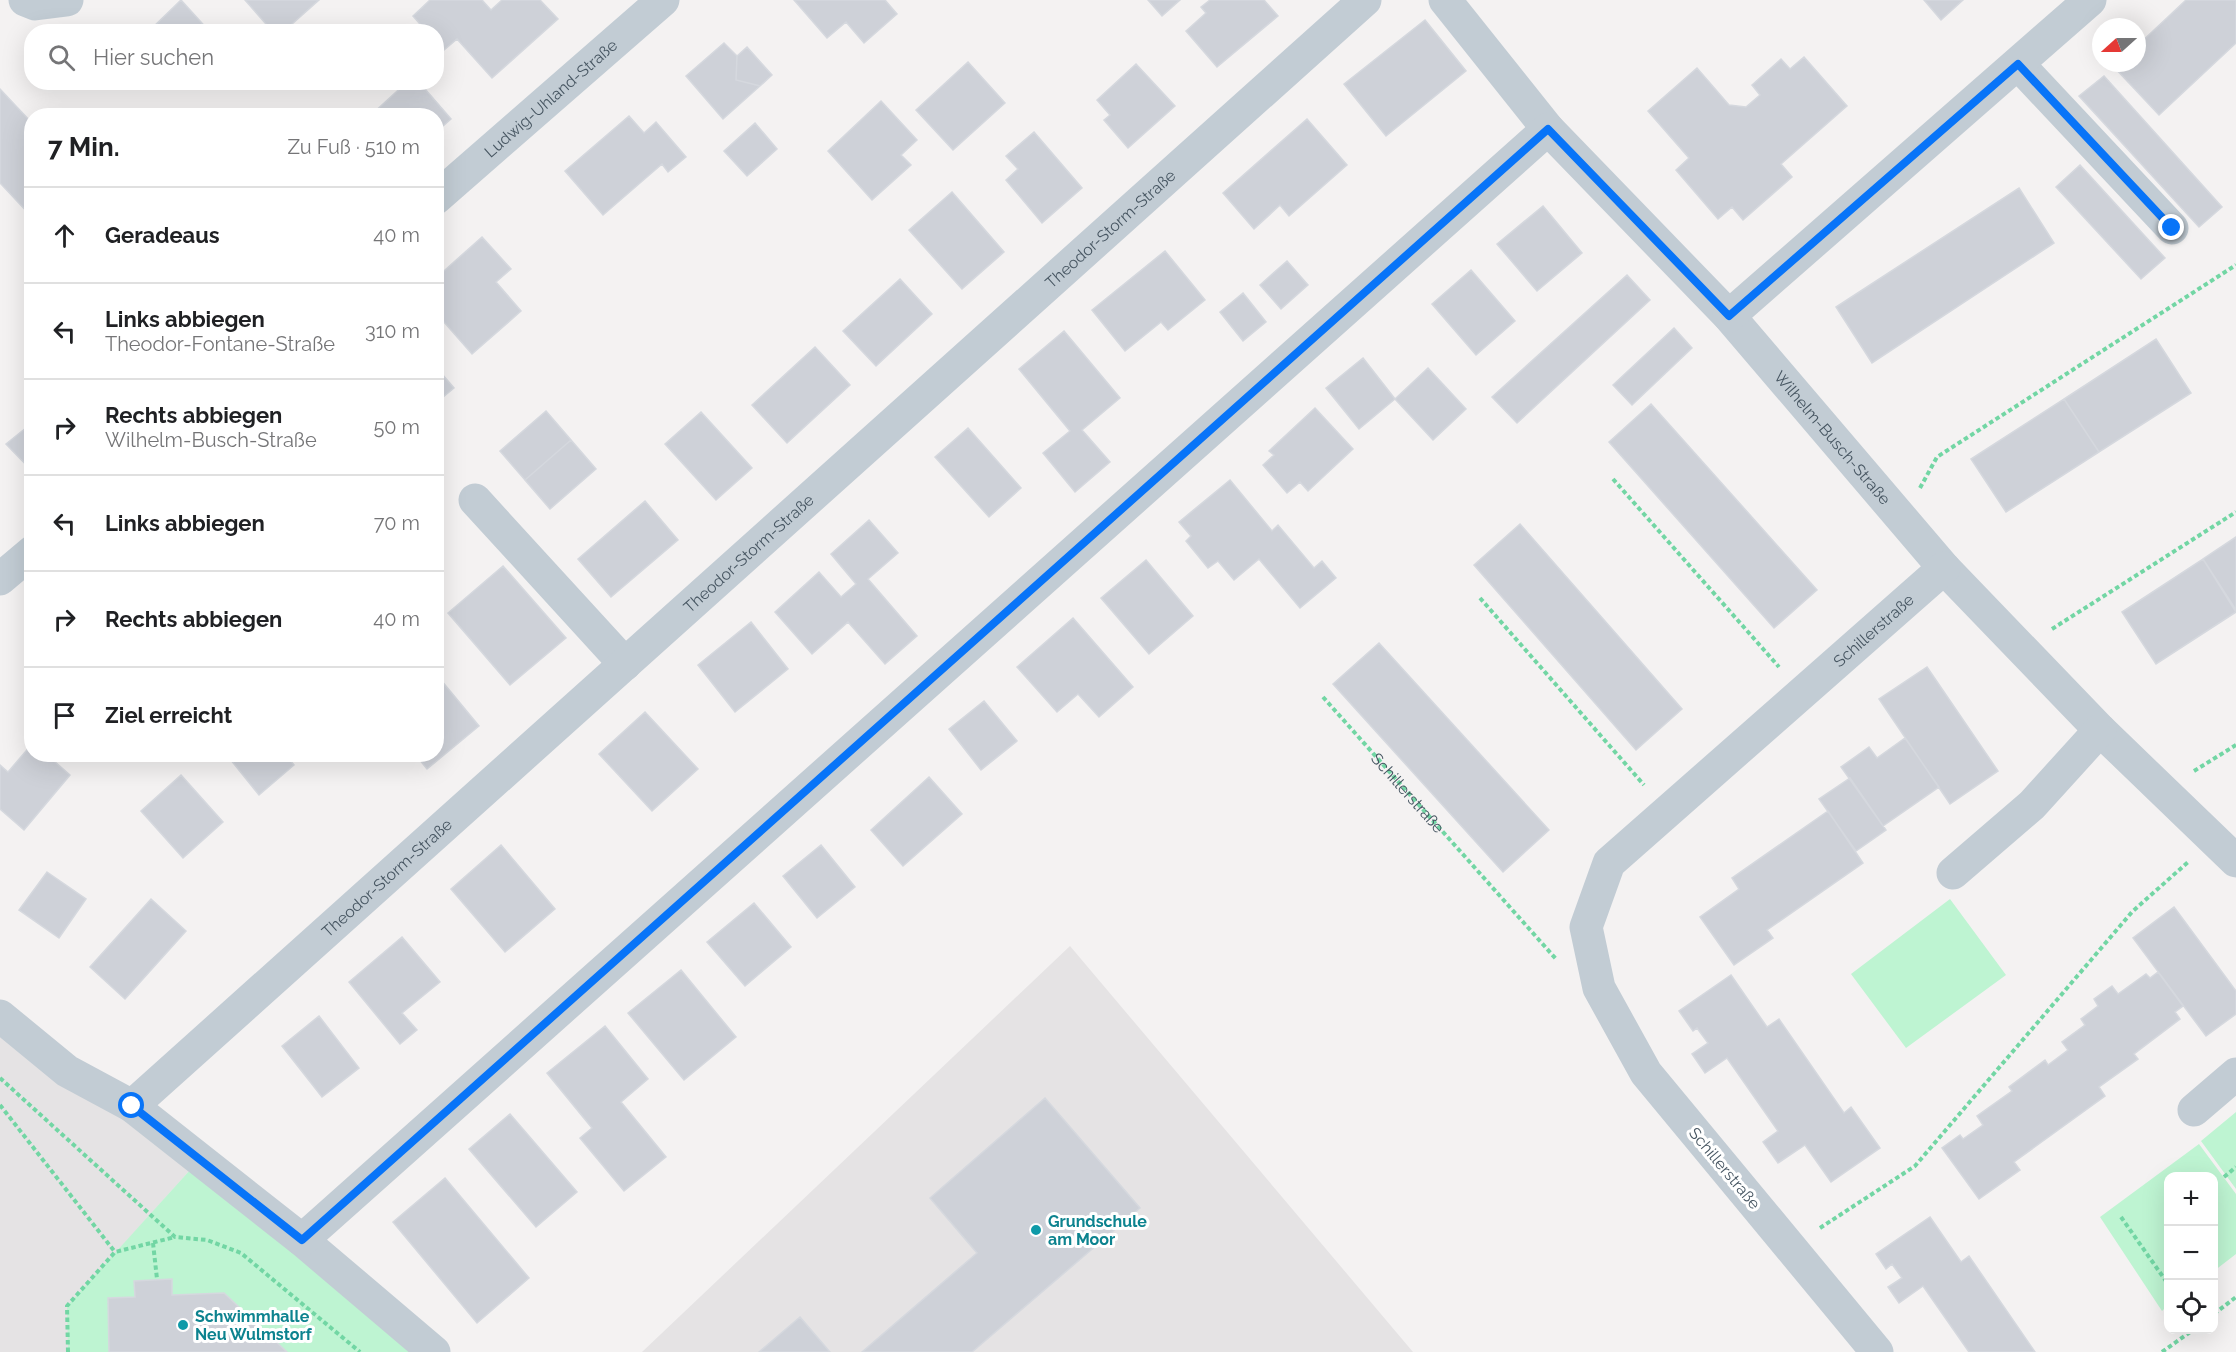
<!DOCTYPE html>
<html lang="de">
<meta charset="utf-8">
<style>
:root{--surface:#fff;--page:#f6f6f6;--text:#202124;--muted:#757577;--line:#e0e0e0}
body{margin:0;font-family:Raleway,sans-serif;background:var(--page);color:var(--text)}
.controls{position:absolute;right:18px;bottom:18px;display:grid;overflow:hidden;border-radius:12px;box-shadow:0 6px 24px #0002}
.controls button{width:54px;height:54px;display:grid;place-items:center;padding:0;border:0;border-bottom:2px solid var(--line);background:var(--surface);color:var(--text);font:30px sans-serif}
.compass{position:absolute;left:2092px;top:18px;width:54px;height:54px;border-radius:50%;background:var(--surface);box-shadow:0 6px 24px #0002;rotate:249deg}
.stop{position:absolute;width:18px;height:18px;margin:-14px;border:4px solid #0874f8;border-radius:50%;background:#fff}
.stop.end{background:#0874f8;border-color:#fff;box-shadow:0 2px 6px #0008}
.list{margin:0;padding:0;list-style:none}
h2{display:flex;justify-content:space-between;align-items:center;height:78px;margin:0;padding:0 24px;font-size:26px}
h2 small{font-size:20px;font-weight:400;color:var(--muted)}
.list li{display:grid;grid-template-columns:39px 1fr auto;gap:18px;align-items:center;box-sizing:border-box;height:96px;padding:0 24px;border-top:2px solid var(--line)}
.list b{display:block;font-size:22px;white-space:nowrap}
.list p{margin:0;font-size:20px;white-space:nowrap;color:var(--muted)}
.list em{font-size:20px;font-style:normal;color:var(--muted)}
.icon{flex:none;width:33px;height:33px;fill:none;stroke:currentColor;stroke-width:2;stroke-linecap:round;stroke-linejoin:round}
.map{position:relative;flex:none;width:2236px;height:1352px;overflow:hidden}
.search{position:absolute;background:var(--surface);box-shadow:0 6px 24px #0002;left:24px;top:24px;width:420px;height:66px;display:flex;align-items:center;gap:15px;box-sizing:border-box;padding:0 21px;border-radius:24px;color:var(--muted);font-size:22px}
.panel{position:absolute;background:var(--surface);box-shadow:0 6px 24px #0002;left:24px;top:108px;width:420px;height:654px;border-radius:24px}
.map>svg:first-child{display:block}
.education{fill:#e5e3e4}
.green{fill:#bef4d2}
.building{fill:#ced1d8;stroke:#d5d8de;stroke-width:1.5}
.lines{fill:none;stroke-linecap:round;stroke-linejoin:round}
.path{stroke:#72d6a4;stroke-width:4;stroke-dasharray:4.5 3;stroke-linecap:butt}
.minor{stroke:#c2ccd4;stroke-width:33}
.route{stroke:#0874f8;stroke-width:8}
.culture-dot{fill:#0f9aa8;stroke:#fff;stroke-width:2}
.labels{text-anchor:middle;stroke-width:6;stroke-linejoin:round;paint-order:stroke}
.street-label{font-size:16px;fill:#475662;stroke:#fff}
.culture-label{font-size:16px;font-weight:bold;fill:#0d838f;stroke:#fff;text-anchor:start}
</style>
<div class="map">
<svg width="2236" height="1352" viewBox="0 0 2236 1352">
<rect width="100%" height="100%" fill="#f4f2f2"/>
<!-- education -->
<path class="education" d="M 1070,946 L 1413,1352 L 642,1352 Z
M 0,1016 L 200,1159 L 68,1306 L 68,1352 L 0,1352 Z"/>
<!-- green -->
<path class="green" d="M 1950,899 L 2006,975 L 1906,1048 L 1851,974 Z
M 2236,1112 L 2236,1189 L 2201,1141 Z
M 2199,1144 L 2236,1194 L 2236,1254 L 2214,1271 L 2214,1176 L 2168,1176 L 2168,1305 L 2162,1311 L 2100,1217 Z
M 200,1159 L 434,1352 L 68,1352 L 67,1306 Z"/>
<!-- building -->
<path class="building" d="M 181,0 L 210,32 L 148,32 Z
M 245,0 L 319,0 L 283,32 L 273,32 Z
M 430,0 L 482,0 L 491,10 L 502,0 L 540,0 L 558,19 L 492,78 L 457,39 L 444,50 L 436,42 L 436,32 L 427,32 L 413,16 Z
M 794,0 L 885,0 L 897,14 L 864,43 L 846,22 L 827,38 Z
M 1148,0 L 1180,0 L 1162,16 Z
M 1210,0 L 1264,0 L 1278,16 L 1217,67 L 1186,31 L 1206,13 L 1201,7 Z
M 1924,0 L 1963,0 L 1941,20 Z
M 2186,0 L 2236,0 L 2236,43 L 2159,115 L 2114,67 L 2119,63 L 2137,63 L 2137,46 Z
M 1425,20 L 1466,71 L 1386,136 L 1344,84 Z
M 724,43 L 737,56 L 736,80 L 760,86 L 723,119 L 686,76 Z
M 747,47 L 772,75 L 760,86 L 736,80 L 737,56 Z
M 1804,57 L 1847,106 L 1781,164 L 1792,177 L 1743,220 L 1732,207 L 1718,219 L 1676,170 L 1689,158 L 1648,111 L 1697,68 L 1729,105 L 1746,107 L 1760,95 L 1752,85 L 1781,59 L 1790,69 Z
M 968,62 L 1005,103 L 953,150 L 916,110 Z
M 1136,64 L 1175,106 L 1128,148 L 1104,120 L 1110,115 L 1097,100 Z
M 2104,76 L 2222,207 L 2199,227 L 2079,96 Z
M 407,82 L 419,82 L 451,119 L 436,132 L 436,116 L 370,116 Z
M 0,89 L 32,123 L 32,217 L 0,183 Z
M 881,101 L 917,140 L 901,155 L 911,165 L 872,200 L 828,151 Z
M 629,116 L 644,133 L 656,122 L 686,157 L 668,172 L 662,164 L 603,215 L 565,171 Z
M 1307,119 L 1347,165 L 1289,216 L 1280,205 L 1254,229 L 1223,193 Z
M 755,123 L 777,149 L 747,176 L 724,151 Z
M 1034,132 L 1082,188 L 1042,223 L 1006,180 L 1018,169 L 1006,156 Z
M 2080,165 L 2165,258 L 2141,279 L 2056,187 Z
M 2019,188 L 2054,243 L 1872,363 L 1836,307 Z
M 952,192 L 1004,252 L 962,289 L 909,230 Z
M 1543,206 L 1582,253 L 1537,291 L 1497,244 Z
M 482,237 L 511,269 L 496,282 L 521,311 L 472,354 L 436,313 L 436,278 Z
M 1165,251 L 1205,300 L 1168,330 L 1161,322 L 1125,351 L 1092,310 Z
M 1287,261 L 1308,285 L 1281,309 L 1260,285 Z
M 1471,270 L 1515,321 L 1476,355 L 1432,304 Z
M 1627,275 L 1650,300 L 1517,423 L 1492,397 Z
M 900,279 L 932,314 L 876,366 L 843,331 Z
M 1243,293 L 1266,322 L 1243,341 L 1220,312 Z
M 1674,328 L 1692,348 L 1632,405 L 1613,385 Z
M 1064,331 L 1120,398 L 1082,430 L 1110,462 L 1075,492 L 1043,453 L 1070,431 L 1019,369 Z
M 2156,339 L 2191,393 L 2099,452 L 2064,399 Z
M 815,347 L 850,385 L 787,443 L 752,405 Z
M 1363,358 L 1395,399 L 1359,429 L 1326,388 Z
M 436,367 L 454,388 L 436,403 Z
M 1428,368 L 1466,409 L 1433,440 L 1395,399 Z
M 2064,399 L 2099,452 L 2006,512 L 1971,459 Z
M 1651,404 L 1817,590 L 1774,628 L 1609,442 Z
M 1315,408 L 1353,449 L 1308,491 L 1300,482 L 1287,493 L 1263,465 L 1274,455 L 1269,451 Z
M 546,411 L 571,440 L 525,480 L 500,451 Z
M 701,412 L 752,468 L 716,500 L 665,444 Z
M 32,423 L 32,471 L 6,444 Z
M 968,428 L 1021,488 L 989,517 L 935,457 Z
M 571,440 L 596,469 L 550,509 L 525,480 Z
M 1230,480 L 1272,531 L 1278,525 L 1314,568 L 1322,561 L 1336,578 L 1300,608 L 1259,559 L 1234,580 L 1218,561 L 1208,568 L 1186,541 L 1191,536 L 1179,522 Z
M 645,501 L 678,540 L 611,597 L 578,559 Z
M 869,520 L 898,553 L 868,579 L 917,636 L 885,664 L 848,622 L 812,654 L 775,612 L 819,572 L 841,597 L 856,584 L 831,554 Z
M 1520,524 L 1682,709 L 1636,750 L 1474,565 Z
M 2236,537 L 2236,610 L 2203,559 Z
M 2203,559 L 2236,612 L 2156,664 L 2122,612 Z
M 1146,560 L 1193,616 L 1149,654 L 1101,598 Z
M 503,566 L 566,638 L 510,685 L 448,613 Z
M 1073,618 L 1133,687 L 1099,717 L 1078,694 L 1057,712 L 1017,667 Z
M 751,622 L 788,669 L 735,712 L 698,665 Z
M 1379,643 L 1549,830 L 1503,872 L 1333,684 Z
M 1927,667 L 1998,771 L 1950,804 L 1879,699 Z
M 436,674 L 479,726 L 427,769 L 415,754 L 436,754 Z
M 984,701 L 1017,741 L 981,770 L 949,729 Z
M 645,712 L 698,769 L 652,811 L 599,754 Z
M 1905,738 L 1939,787 L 1883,826 L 1841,767 L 1869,747 L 1877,758 Z
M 32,744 L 32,754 L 46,754 L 70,775 L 24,830 L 0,809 L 0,765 L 8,772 Z
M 226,754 L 285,754 L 294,765 L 259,795 Z
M 181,775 L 223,822 L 183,858 L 141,811 Z
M 929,777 L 962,814 L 903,866 L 871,830 Z
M 1850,778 L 1886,830 L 1856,851 L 1819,799 Z
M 1828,811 L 1863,863 L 1767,930 L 1773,938 L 1734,965 L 1700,917 L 1739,889 L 1732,878 Z
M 501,845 L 555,909 L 505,952 L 451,889 Z
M 821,845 L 855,887 L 817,918 L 783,876 Z
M 47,872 L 86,899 L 59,938 L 19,910 Z
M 151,899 L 186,931 L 125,999 L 90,967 Z
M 754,903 L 791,947 L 745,986 L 707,942 Z
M 2174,907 L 2236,991 L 2236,1014 L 2206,1036 L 2133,938 Z
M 402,937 L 440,982 L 402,1013 L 417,1030 L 400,1044 L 349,982 Z
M 681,970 L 736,1037 L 684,1080 L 628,1013 Z
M 2158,972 L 2183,1006 L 2175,1012 L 2180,1019 L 2134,1054 L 2138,1059 L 2099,1087 L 2105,1096 L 2014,1162 L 2020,1170 L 1979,1199 L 1942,1148 L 1960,1135 L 1963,1139 L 1983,1125 L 1977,1116 L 2012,1091 L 2009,1087 L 2045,1060 L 2048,1065 L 2068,1050 L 2062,1042 L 2085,1025 L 2081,1019 L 2098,1006 L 2094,999 L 2112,986 L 2118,994 L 2146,974 L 2150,978 Z
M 1731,975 L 1767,1027 L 1779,1019 L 1844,1113 L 1851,1107 L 1880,1148 L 1831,1182 L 1805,1145 L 1778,1163 L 1763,1142 L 1778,1131 L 1727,1058 L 1705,1073 L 1692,1054 L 1708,1043 L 1697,1028 L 1693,1031 L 1679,1011 Z
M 319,1016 L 359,1068 L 322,1097 L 282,1046 Z
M 605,1026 L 648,1079 L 621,1102 L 666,1157 L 624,1191 L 580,1138 L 592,1128 L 547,1073 Z
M 1045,1098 L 1140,1208 L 972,1352 L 862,1352 L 977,1253 L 930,1198 Z
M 510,1114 L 577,1192 L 536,1227 L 469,1149 Z
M 445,1178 L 529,1278 L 477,1323 L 393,1222 Z
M 1930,1217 L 1961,1262 L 1969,1256 L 2035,1352 L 1969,1352 L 1923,1286 L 1899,1303 L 1888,1287 L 1902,1278 L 1892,1264 L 1886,1269 L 1876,1254 Z
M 172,1279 L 172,1295 L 224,1293 L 287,1352 L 109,1352 L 108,1298 L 135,1297 L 134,1281 Z
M 800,1317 L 830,1352 L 759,1352 Z"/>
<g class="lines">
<!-- path -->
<g class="path">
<path d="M 1613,479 L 1779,667"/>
<path d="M 1920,488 L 1937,457 L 2236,265"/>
<path d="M 1480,598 L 1644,785"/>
<path d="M 2052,629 L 2236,512"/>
<path id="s1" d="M 1323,697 L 1556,959"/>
<path d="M 2194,771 L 2236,745"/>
<path d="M 0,1078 L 175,1237 L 207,1240 L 241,1253 L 360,1352"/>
<path d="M 0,1105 L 115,1252"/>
<path d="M 2224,1177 L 2236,1167"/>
<path d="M 2121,1217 L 2168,1284"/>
<path d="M 1820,1228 L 1915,1166 L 2132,912 L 2188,862"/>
<path d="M 153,1243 L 157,1279"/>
<path d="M 2214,1314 L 2236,1297"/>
<path d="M 68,1352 L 67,1306 L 115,1252 L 175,1237"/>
<path d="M 2162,1352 L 2193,1330"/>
</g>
<!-- minor -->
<g class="minor">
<path d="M 25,0 L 35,4 L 67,0"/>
<path id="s2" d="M 1445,0 L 1548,129 L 1729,316 L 1944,568 L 2100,730 L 2236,861"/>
<path d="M 2018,64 L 2172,228"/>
<path id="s3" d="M 436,198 L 663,0"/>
<path d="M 1729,316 L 2090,0"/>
<path d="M 475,500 L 625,664"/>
<path d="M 0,579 L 32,552"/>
<path d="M 1953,873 L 2032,805 L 2100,730"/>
<path d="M 0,1016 L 67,1071 L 132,1106 L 302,1240 L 434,1352"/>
<path id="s4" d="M 132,1106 L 1365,0"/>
<path d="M 2194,1110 L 2236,1074"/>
<path d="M 302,1240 L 1548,129"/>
<path id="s5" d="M 1877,1352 L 1646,1073 L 1599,988 L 1586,927 L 1609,863 L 1944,568"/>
</g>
</g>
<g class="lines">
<!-- route -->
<path class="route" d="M 132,1106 L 302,1240 L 1548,129 L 1729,316 L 2018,64 L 2172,228"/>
</g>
<!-- markers -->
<g class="culture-dot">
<circle cx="1036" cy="1230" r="6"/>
<circle cx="183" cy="1325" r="6"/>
</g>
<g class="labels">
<!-- street labels -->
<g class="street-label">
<text dy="6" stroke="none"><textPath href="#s3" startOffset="152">Ludwig-Uhland-Straße</textPath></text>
<text dy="6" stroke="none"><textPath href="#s4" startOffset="1314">Theodor-Storm-Straße</textPath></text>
<text dy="6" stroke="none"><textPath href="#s2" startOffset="585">Wilhelm-Busch-Straße</textPath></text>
<text dy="6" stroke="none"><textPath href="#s4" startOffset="828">Theodor-Storm-Straße</textPath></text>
<text dy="6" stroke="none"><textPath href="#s5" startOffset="942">Schillerstraße</textPath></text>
<text dy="6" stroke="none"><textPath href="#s1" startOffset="128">Schillerstraße</textPath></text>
<text dy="6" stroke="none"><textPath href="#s4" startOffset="342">Theodor-Storm-Straße</textPath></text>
<text transform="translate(1725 1168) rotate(50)" y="6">Schillerstraße</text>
</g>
<!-- culture labels -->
<g class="culture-label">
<text x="1048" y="1227">Grundschule<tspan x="1048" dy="18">am Moor</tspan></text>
<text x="195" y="1322">Schwimmhalle<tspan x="195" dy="18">Neu Wulmstorf</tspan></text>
</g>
</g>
</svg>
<div class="controls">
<button>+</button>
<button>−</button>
<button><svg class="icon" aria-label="locate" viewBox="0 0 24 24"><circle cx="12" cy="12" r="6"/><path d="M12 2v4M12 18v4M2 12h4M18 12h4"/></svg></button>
</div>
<svg class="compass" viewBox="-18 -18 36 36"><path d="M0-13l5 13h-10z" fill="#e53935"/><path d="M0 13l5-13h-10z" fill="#757577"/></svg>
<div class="stop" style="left:132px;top:1106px"></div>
<div class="stop end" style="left:2172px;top:228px"></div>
<div class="search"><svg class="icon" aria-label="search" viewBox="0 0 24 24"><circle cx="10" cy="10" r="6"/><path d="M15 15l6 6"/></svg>Hier suchen</div>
<section class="panel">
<h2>7 Min.<small>Zu Fuß · 510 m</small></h2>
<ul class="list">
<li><svg class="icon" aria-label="ahead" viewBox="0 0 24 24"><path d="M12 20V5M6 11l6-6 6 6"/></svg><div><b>Geradeaus</b></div><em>40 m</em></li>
<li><svg class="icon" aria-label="left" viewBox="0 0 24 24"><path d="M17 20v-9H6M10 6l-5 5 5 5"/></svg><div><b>Links abbiegen</b><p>Theodor-Fontane-Straße</p></div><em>310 m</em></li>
<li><svg class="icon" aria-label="right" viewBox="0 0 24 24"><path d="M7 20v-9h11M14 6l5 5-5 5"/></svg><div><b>Rechts abbiegen</b><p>Wilhelm-Busch-Straße</p></div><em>50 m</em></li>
<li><svg class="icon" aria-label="left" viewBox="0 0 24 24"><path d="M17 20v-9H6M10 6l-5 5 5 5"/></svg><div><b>Links abbiegen</b></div><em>70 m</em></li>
<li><svg class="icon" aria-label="right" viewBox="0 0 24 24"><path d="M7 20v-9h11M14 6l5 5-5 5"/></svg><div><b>Rechts abbiegen</b></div><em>40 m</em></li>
<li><svg class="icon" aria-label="arrive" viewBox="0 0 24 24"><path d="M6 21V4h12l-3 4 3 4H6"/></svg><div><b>Ziel erreicht</b></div></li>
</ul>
</section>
</div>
